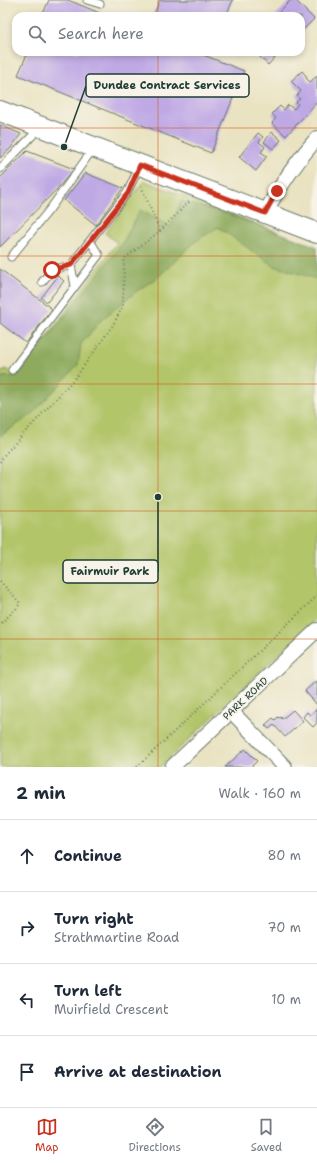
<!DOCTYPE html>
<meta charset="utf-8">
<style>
:root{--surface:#fff;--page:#f2f2f3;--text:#1f2937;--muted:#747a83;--line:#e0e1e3;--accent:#c8321e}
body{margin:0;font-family:"Shantell Sans",sans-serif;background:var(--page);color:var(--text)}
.stop{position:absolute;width:12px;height:12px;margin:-9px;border:3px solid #c8321e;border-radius:50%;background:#fff}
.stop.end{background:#c8321e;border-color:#fff;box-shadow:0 1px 4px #0008}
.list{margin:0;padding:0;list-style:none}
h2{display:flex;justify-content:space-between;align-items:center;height:52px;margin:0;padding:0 16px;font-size:17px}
h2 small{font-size:13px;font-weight:400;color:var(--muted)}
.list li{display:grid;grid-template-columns:26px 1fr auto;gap:12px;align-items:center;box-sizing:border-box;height:72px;padding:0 16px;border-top:1px solid var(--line)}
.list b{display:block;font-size:15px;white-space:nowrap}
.list p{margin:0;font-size:13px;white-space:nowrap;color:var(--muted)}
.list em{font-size:13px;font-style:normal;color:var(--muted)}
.icon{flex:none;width:22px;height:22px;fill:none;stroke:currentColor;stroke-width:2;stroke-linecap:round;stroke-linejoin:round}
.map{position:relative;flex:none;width:317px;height:767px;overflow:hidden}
.search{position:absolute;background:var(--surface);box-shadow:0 2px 6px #0003;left:12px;right:12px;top:12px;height:44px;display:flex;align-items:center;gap:10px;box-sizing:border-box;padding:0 14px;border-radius:12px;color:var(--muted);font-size:15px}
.sheet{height:340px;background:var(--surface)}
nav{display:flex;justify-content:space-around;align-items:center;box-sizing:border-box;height:56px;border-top:1px solid var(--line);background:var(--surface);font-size:11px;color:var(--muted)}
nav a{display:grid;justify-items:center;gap:2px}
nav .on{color:var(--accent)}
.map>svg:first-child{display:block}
.green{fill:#b2c569;stroke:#68814e}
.forest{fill:#8daa5d;stroke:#567448}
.building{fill:#bfa9e5}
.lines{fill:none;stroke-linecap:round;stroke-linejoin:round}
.lane-casing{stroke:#676;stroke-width:9}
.street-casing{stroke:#676;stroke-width:16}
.secondary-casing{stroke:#676;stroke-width:22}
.path{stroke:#676;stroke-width:2;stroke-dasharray:1 3;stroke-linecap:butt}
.lane{stroke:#fff;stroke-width:7}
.street{stroke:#fff;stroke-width:14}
.secondary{stroke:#fff;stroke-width:20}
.route{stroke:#c8321e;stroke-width:5}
.grid{fill:none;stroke:#d45610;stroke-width:1;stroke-opacity:0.55}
.labels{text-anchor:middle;stroke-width:4;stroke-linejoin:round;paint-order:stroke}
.street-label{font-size:10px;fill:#1f3d34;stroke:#f7f3e8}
.leader{fill:none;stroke:#1f3d34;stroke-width:1.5}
.callout-dot{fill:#1f3d34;stroke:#f7f3e8;stroke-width:1.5}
.callout{fill:#f7f3e8;stroke:#1f3d34;stroke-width:1.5}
.callout-label{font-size:11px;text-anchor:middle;font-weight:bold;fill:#1f3d34}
</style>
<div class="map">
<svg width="317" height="767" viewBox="0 0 317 767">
<rect width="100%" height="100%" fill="#f7f3e8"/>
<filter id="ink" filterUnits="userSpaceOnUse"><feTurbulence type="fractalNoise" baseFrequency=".025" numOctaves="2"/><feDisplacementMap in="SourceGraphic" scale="8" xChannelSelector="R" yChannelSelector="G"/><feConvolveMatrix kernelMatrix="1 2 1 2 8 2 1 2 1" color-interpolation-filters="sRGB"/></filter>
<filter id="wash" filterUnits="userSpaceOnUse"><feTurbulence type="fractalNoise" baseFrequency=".012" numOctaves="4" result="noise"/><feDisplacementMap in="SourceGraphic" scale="16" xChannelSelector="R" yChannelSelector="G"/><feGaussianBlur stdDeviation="0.9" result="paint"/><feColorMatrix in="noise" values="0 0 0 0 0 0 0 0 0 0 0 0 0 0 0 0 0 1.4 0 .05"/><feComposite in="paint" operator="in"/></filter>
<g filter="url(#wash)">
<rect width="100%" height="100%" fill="#eae3c2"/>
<!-- green -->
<path class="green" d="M 145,181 L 317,247 L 317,618 L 160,767 L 0,767 L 0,371 L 3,372 L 6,369 L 17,376 L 117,243 L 105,233 L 139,187 Z"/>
<!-- forest -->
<path class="forest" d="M 181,201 L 233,216 L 317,247 L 317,279 L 274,266 L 218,227 L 196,241 L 158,277 L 138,290 L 102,319 L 81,344 L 78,365 L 31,415 L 0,436 L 0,379 L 2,377 L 17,376 L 122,244 L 140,210 L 171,227 Z"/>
<g id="blocks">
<!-- building -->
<path class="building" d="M 49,0 L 68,0 L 107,16 L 42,16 Z
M 160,0 L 233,0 L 226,16 L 153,16 Z
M 291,0 L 295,0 L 314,19 L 301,32 L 301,16 L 275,16 Z
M 28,52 L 196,52 L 244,71 L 211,153 L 18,75 Z
M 255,52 L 280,52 L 268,65 Z
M 302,71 L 307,77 L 306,78 L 310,82 L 317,76 L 317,102 L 286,136 L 272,123 L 276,118 L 272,114 L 280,106 L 284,110 L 288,105 L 294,109 L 298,104 L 296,102 L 300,99 L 297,96 L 301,91 L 291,81 Z
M 0,125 L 21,134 L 10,149 L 0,158 Z
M 272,132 L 281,140 L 273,149 L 264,142 Z
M 258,133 L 263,137 L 259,142 L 265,147 L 261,152 L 267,156 L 256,171 L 239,157 Z
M 27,151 L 74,169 L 57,189 L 0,247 L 0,178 Z
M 85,173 L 123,188 L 96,225 L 64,200 Z
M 0,269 L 52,309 L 26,343 L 0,323 Z
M 58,276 L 64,281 L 47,302 L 41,298 Z
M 317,680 L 317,705 L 305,691 Z
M 317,709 L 317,723 L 313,727 L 303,717 L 307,712 L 310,715 Z
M 293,710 L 303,721 L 285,737 L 274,725 L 269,729 L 265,725 L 273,718 L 275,720 L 278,717 L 279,718 L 281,717 L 282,719 Z
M 245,749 L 257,761 L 251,767 L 225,767 Z"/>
</g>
</g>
<g filter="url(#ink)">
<use href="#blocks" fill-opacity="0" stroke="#676" stroke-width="1"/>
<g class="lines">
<defs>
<path id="lane" d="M 87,0 L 100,4
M 0,169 L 33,135 L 36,127
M 11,257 L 50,209 L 93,149
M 71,265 L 75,286
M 42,282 L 52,270 L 71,265 L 127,193 L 140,165
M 12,370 L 99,255 L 90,241"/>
<path id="street" d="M 265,213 C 280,185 296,162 317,138
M 231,711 L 285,767
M 172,767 L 317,630"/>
<path id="secondary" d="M 0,111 L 317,233"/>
</defs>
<!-- lane casing -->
<use href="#lane" class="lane-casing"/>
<!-- street casing -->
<use href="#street" class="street-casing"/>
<!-- secondary casing -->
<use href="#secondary" class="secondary-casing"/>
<!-- path -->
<path class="path" d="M 141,186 L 160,231
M 0,462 L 5,454 L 76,377 L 113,325 L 123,306 L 124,259 L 160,231 L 191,200
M 0,581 L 20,603 L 17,608 L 0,624
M 137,767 L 317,596"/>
<!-- lane -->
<use href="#lane" class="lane"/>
<!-- street -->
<use href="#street" class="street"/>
<!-- secondary -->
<use href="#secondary" class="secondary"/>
</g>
</g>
<g class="lines" filter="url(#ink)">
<!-- route -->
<path class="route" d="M 52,270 L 71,265 L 128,193 L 140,165 L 265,213 L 277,191"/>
</g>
<!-- grid -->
<path class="grid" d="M 158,0 L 158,16M 158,52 L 158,767M 0,128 L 317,128M 0,256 L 317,256M 0,384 L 317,384M 0,511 L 317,511M 0,639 L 317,639"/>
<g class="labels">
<!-- street labels -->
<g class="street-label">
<text transform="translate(245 698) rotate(-43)" y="4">PARK ROAD</text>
</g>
</g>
<!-- callouts -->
<path class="leader" d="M64 147L86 86M158 497L158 572"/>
<g class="callout-dot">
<circle cx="64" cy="147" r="4"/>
<circle cx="158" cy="497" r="4"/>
</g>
<g class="callout">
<rect x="86" y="74" width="163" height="23" rx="4"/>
<rect x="63" y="560" width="95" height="23" rx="4"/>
</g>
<g class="callout-label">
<text x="167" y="89">Dundee Contract Services</text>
<text x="110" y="575">Fairmuir Park</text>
</g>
</svg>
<div class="stop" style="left:52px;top:270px"></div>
<div class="stop end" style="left:277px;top:191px"></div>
<div class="search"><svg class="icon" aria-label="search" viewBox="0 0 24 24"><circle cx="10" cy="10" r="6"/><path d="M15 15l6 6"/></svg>Search here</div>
</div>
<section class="sheet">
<h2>2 min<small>Walk · 160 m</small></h2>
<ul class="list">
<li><svg class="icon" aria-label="ahead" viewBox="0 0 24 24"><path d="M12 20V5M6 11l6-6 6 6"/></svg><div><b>Continue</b></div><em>80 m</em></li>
<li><svg class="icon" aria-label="right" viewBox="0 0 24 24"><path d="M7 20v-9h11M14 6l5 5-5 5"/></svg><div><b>Turn right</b><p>Strathmartine Road</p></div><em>70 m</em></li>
<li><svg class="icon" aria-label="left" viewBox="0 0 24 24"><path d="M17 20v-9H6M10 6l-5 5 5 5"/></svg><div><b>Turn left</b><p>Muirfield Crescent</p></div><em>10 m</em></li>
<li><svg class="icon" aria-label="arrive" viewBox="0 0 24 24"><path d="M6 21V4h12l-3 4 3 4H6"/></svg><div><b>Arrive at destination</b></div></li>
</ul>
</section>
<nav>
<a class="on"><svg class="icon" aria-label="map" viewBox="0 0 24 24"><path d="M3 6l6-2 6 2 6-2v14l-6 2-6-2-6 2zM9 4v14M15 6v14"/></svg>Map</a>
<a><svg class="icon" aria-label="directions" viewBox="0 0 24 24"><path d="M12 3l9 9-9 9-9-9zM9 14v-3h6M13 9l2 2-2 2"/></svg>Directions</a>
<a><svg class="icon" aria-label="saved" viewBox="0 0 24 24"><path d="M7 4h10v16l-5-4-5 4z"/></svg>Saved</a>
</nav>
